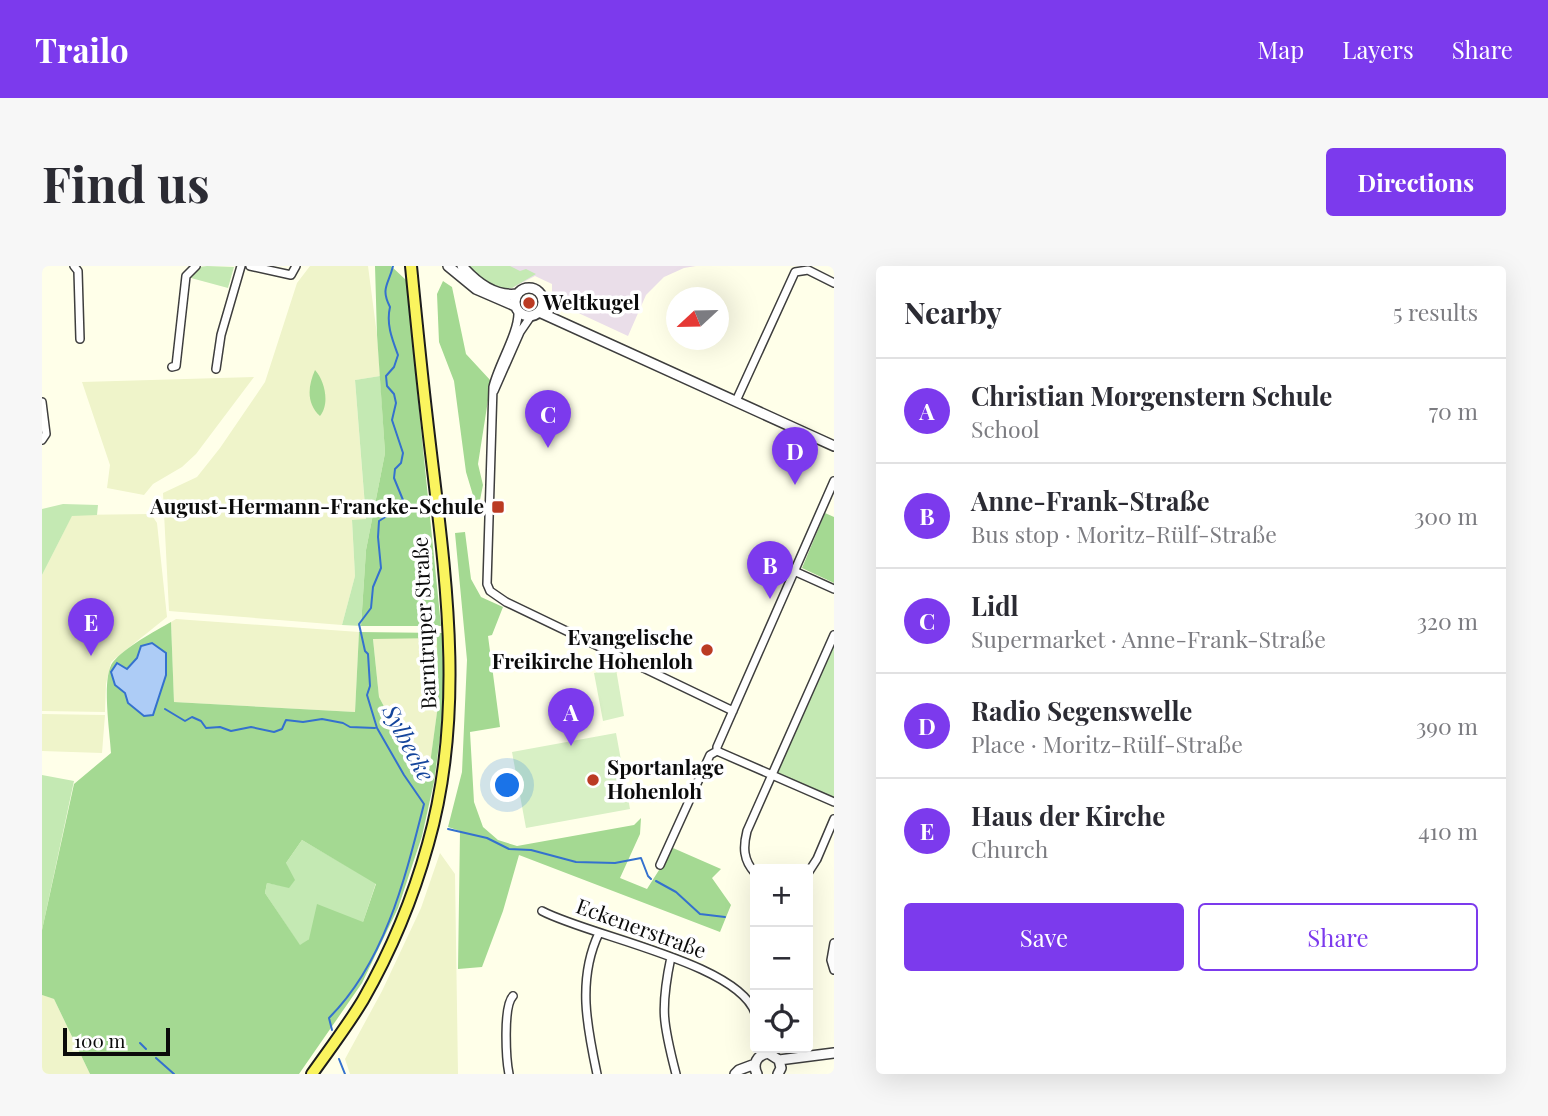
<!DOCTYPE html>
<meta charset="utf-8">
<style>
:root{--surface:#fff;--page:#f7f7f7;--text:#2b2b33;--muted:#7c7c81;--line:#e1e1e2;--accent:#7c3aed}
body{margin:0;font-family:"Playfair Display",serif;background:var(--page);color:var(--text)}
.controls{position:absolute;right:21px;bottom:21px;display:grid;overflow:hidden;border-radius:7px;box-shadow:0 7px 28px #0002}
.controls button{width:63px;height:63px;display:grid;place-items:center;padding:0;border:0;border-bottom:2px solid var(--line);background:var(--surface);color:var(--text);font:35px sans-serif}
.compass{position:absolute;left:624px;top:21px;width:63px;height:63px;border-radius:50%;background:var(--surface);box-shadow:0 7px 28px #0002;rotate:248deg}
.scale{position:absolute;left:21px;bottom:18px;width:107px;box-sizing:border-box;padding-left:7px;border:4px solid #0b0b0b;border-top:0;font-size:19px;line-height:24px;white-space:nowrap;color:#0b0b0b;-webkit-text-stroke:5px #fff;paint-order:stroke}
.you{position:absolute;left:466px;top:520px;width:24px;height:24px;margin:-18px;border:5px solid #fff;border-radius:50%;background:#1a73e8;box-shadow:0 0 0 10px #1a73e833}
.badge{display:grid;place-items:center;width:46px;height:46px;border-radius:50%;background:var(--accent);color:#fff;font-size:23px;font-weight:700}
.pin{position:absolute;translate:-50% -58px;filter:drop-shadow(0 2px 4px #0008)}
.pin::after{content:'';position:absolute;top:37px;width:24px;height:21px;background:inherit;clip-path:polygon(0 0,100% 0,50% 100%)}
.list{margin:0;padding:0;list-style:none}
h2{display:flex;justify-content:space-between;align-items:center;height:91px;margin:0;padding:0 28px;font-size:30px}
h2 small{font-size:23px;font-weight:400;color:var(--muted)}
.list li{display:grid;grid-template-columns:46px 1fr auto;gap:21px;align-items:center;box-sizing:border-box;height:105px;padding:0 28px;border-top:2px solid var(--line)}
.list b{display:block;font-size:26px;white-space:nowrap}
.list p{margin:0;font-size:23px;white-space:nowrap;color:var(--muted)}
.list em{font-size:23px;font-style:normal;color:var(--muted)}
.actions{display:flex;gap:14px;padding:21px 28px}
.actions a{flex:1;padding:16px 0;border:2px solid var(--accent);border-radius:7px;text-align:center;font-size:24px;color:var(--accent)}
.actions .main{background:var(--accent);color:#fff}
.icon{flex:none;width:38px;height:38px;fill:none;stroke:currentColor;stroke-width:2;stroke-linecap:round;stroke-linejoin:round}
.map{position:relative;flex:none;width:792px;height:808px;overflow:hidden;border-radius:7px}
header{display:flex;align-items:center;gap:42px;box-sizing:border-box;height:98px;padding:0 35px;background:var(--accent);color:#fff}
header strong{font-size:33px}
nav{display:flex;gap:38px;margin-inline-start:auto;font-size:24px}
.intro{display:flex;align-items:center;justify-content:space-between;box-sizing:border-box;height:168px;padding:0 42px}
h1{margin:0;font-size:49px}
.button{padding:18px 32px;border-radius:7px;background:var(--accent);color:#fff;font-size:24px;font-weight:700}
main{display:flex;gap:42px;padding:0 42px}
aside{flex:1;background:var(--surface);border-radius:7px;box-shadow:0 7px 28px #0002}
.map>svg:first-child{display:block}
.industrial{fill:#eadee9}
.farmland{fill:#eff4ca}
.green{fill:#c4e9b3}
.forest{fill:#a4d992;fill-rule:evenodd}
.pitch{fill:#d8f0c5}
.water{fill:#adccf6;stroke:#3471ce;stroke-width:2}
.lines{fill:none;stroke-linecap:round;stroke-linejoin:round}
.stream{stroke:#3471ce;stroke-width:2}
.minor-casing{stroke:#3e3e3e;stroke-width:10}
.tertiary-casing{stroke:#3e3e3e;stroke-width:12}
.primary-casing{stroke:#1c1c1c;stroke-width:14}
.minor{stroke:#fff;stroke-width:7}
.tertiary{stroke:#fff;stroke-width:9}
.primary{stroke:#faf45e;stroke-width:10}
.poi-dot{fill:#bb3b23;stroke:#fff;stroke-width:2.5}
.labels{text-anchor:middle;stroke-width:7;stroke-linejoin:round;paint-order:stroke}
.poi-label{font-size:21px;font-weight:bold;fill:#0b0b0b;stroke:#fff;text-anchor:start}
.street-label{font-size:21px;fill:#0b0b0b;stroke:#fff}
.water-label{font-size:23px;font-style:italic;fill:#14459c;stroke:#fff}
</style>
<header>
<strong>Trailo</strong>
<nav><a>Map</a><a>Layers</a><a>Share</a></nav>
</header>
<div class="intro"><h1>Find us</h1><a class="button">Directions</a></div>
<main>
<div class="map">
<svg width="792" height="808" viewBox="0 0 792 808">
<rect width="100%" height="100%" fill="#ffffe9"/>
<!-- industrial -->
<path class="industrial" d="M 429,0 L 654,0 L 642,2 L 622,11 L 604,29 L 586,70 L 517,38 L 510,30 L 510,18 L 493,10 L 468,23 L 459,20 Z"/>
<!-- farmland -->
<path class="farmland" d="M 268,0 L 326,0 L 335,69 L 338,110 L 313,114 L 324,254 L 310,255 L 313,310 L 300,359 L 127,345 L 121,227 L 155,211 L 178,182 L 223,116 L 255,17 Z
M 212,111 L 154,188 L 140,201 L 111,218 L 102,229 L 65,222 L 68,199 L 40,116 Z
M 109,248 L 115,257 L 125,351 L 69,396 L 64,418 L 63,446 L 0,445 L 0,309 L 30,249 Z
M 134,353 L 317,366 L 313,446 L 132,436 L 129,356 Z
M 331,372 L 396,372 L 396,439 L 387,506 L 376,505 L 337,431 Z
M 0,448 L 63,449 L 60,487 L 0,485 Z
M 398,587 L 413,608 L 416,808 L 308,808 L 303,793 L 340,725 L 379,642 Z
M 0,729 L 12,733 L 48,808 L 0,808 Z"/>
<!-- green -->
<path class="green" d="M 165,0 L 192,1 L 186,22 L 149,12 L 157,1 Z
M 424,0 L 468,0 L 478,5 L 484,3 L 494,8 L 470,22 L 464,22 L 462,26 L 443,18 Z
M 338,110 L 343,187 L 324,284 L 319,360 L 300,359 L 313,310 L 310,254 L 324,253 L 313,114 Z
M 21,238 L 56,239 L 55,249 L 30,250 L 0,309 L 0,243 Z
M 792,378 L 792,532 L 735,507 Z
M 0,509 L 32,515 L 0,664 Z
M 260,574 L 334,617 L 321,656 L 267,673 L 258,680 L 223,627 L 225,617 L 247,621 L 244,597 Z"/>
<!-- forest -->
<path class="forest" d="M 333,0 L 349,0 L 364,14 L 399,360 L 319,360 L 324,284 L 343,187 L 335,69 Z
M 401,15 L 410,21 L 424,88 L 449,115 L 436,198 L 441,219 L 438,234 L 433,236 L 424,206 L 412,115 L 397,76 L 395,28 Z
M 273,104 C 283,115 288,138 278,150 C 264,137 266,120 273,104 Z
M 783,247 L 792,251 L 792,317 L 760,302 Z
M 423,266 L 429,313 L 439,331 L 461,341 L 450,369 L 446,370 L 458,461 L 428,466 L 432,536 L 441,561 L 456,574 L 475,580 L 592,559 L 599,552 L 598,568 L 578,612 L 605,623 L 631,582 L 679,603 L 670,612 L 689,639 L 678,666 L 477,589 L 461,645 L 440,701 L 416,703 L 418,565 L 406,561 L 420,506 L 425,394 L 413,267 Z
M 129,356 L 132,436 L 313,446 L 317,366 L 400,367 L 402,427 L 399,464 L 392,516 L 380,570 L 356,642 L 320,717 L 257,808 L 48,808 L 12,733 L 0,729 L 0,664 L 32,518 L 69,487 C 68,466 59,412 71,396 C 83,381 113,365 129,356 ZM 395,372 L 396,439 L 387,505 L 376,505 L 337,431 L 331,373 ZM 99,380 L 111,449 L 86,437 L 74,397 L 84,403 L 95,392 ZM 260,574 L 334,618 L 321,656 L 275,638 L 267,673 L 258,679 L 223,627 L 225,617 L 247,622 L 253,614 L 244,597 Z"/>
<!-- pitch -->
<path class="pitch" d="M 574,403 L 582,450 L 561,455 L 552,407 Z
M 574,467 L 588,543 L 484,562 L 470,486 Z"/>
<!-- water -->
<path class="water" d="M 110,377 L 124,387 L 124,409 L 111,449 L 102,450 L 86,437 L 83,427 L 73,419 L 69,406 L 75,397 L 85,403 L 95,392 L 99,380 Z"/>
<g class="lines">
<!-- stream -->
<path class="stream" d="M 123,443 L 143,455 L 150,451 L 159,455 L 164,462 L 178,461 L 189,465 L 209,461 L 232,466 L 240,463 L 244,454 L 261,456 L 280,453 L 301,457 L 308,461 L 333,462
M 406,563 L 445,572 L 467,583 L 489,584 L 534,596 L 573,597 L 599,592 L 606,610 L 609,613
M 614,615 L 634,626 L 658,648 L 683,651
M 290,764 L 287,752 C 343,696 363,613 382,538 L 362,509 L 335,462 L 325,429 L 328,420 L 326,388 L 323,385 L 317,358 L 329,342 L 331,321 L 339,302 L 336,271 L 337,255 L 356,243 L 361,234 L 352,212 L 353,203 L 359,197 L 361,187 L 350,154 L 354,137 L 352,128 L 345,120 L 344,110 L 352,101 L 356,89 C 350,73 344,58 348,41 C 338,22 347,18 351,0
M 98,777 L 104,783
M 114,792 L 132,808
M 297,793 L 303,808"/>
<defs>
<path id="minor" d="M 32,0 L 36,5 L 38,73
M 208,0 L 249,9 L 254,0
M 476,46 C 477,66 456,99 451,121 L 445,318 L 448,325 L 464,336 L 691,445
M 130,101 L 134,100 L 144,10 L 154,0
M 174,103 L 179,69 L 199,0
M 452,125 L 478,66 L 489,50
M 694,135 L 753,6 L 766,4 L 792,17
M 0,136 L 4,168 L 0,174
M 752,305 L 792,323
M 675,485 L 675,481 L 792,215
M 675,485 L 792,536
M 618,599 L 668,489 L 675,485
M 713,607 C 701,594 701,581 705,565 L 792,369
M 766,607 L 775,593 L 792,553
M 500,645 C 547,670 696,697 713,747
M 792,677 L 789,694 L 792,704
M 629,691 C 618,743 621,758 634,808
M 467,808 C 464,793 461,740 471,730
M 555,808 C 545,761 535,713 557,667"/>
<path id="tertiary" d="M 406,0 L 434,23 L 473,40
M 420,0 C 434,16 453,31 475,28
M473 36a14 14 0 1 1 28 0a14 14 0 1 1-28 0Z
M 497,46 L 792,180
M 737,794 L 792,787
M 693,808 L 697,804 L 713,798
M 715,808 C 710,798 715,789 726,787 L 737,794 L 739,802 L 736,808"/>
<path id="primary" d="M 270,808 C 287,784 306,759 321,734 C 349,685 371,632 386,578 C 426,438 401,294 385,153 C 379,102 374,51 369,0"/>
</defs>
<!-- minor casing -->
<use href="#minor" class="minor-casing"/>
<!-- tertiary casing -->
<use href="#tertiary" class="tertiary-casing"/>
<!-- primary casing -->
<use href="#primary" class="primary-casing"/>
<!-- minor -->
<use href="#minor" class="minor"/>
<!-- tertiary -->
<use href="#tertiary" class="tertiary"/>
<!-- primary -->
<use href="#primary" class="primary"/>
</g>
<!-- markers -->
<g class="poi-dot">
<circle cx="487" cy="37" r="7"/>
<rect x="449" y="234" width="14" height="14" rx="3.5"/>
<circle cx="665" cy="384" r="7"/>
<circle cx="551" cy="514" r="7"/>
</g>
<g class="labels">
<!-- poi labels -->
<g class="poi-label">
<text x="501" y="44">Weltkugel</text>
<text x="442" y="248" text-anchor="end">August-Hermann-Francke-Schule</text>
<text x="651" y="379" text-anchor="end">Evangelische<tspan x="651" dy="24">Freikirche Hohenloh</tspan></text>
<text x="565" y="509">Sportanlage<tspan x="565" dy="24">Hohenloh</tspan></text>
</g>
<!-- street labels -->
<g class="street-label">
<text transform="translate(383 357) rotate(-93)" y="7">Barntruper Straße</text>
<text transform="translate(599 663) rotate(20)" y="7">Eckenerstraße</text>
</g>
<!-- water labels -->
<g class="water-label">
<text transform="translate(366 477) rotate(62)" y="8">Sylbecke</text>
</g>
</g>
</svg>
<div class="controls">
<button>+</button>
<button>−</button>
<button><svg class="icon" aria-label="locate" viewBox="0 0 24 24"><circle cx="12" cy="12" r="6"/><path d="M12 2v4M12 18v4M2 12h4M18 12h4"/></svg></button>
</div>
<svg class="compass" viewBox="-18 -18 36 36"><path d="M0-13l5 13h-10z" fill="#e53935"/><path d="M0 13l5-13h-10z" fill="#7c7c81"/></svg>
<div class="scale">100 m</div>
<div class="you"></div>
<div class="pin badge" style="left:529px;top:480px">A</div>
<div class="pin badge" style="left:728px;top:333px">B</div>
<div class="pin badge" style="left:506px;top:182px">C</div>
<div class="pin badge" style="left:753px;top:219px">D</div>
<div class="pin badge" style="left:49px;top:390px">E</div>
</div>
<aside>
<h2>Nearby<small>5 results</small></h2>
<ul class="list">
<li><span class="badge">A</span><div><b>Christian Morgenstern Schule</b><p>School</p></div><em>70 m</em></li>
<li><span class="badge">B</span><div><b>Anne-Frank-Straße</b><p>Bus stop · Moritz-Rülf-Straße</p></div><em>300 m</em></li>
<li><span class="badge">C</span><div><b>Lidl</b><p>Supermarket · Anne-Frank-Straße</p></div><em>320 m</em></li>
<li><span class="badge">D</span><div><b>Radio Segenswelle</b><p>Place · Moritz-Rülf-Straße</p></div><em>390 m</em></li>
<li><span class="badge">E</span><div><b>Haus der Kirche</b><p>Church</p></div><em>410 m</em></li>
</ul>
<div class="actions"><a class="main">Save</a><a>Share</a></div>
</aside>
</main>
